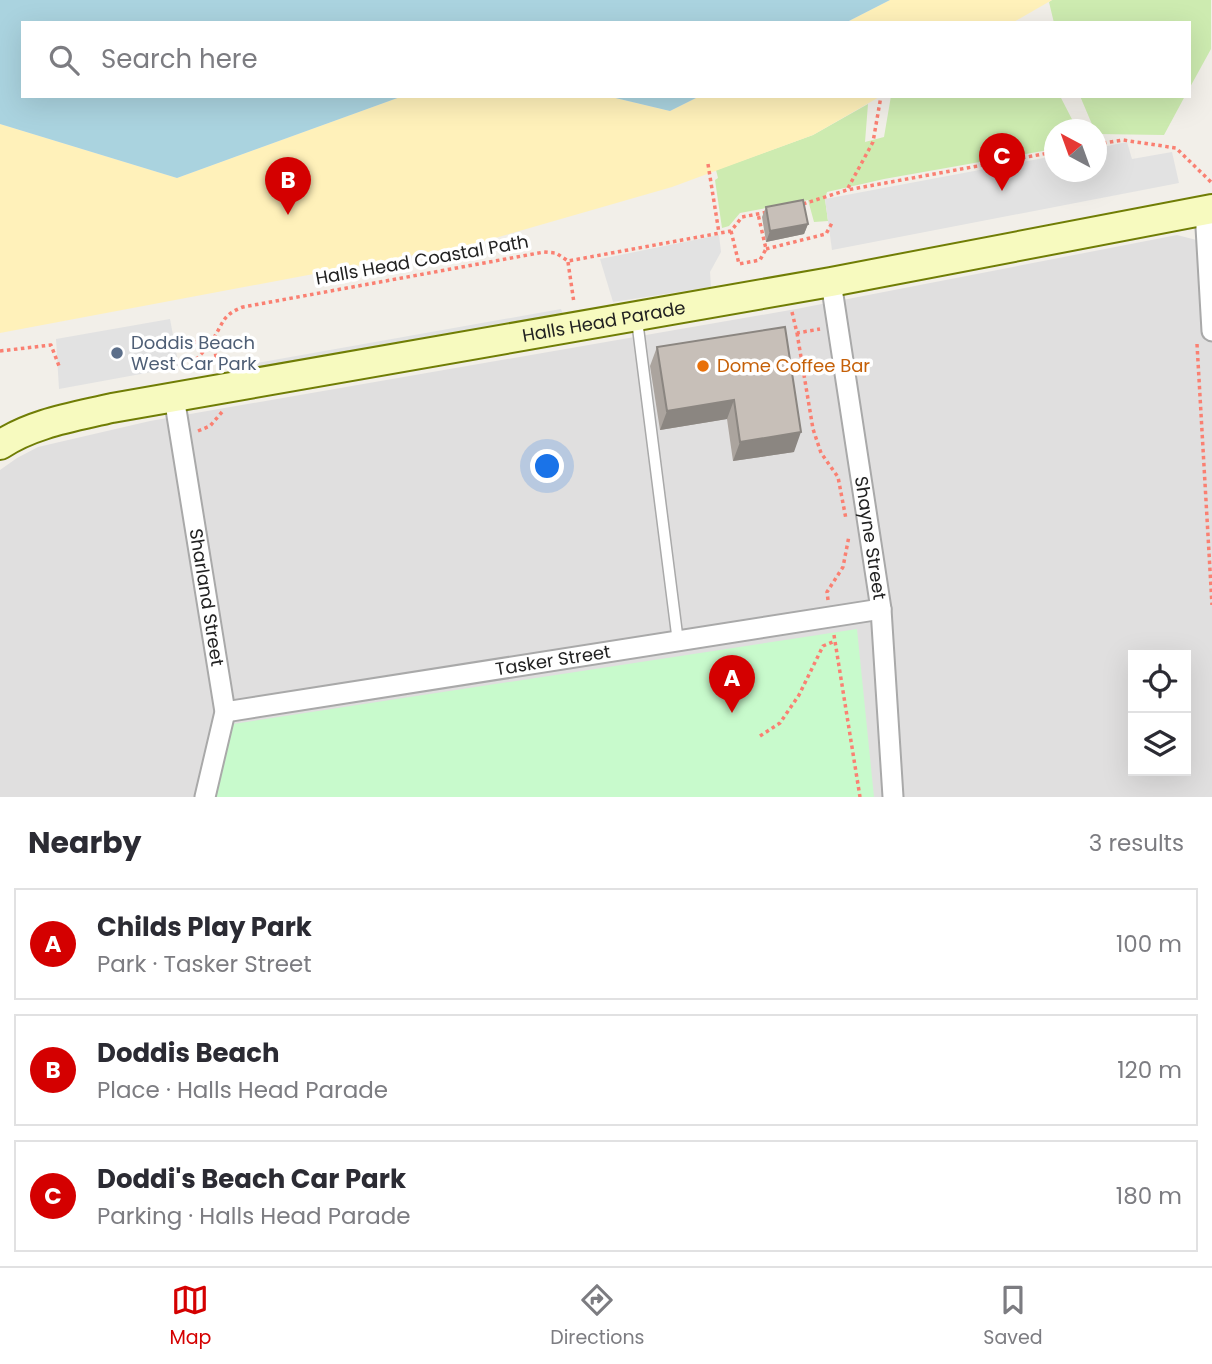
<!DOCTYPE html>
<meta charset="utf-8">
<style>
:root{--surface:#fff;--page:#f2f2f3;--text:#2b2b33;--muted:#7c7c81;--line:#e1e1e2;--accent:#d40000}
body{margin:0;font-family:Poppins,sans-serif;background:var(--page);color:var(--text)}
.controls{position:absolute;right:21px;bottom:21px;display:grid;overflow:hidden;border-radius:0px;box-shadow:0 7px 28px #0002}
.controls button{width:63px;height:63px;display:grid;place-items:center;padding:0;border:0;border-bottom:2px solid var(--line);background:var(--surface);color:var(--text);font:35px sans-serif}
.compass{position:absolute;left:1044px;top:119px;width:63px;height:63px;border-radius:50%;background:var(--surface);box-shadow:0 7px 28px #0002;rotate:319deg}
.you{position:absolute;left:548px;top:467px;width:24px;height:24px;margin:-18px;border:5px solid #fff;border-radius:50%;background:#1a73e8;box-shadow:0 0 0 10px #1a73e833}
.badge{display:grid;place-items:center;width:46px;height:46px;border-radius:50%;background:var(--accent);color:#fff;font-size:23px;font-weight:700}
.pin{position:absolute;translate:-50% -58px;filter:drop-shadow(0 2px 4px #0008)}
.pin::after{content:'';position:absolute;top:37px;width:24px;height:21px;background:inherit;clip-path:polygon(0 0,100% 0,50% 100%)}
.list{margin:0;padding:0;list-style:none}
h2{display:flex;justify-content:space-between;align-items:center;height:91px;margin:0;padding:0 28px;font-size:30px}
h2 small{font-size:23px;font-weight:400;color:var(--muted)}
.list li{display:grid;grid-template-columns:46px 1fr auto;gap:21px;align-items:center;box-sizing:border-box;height:112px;margin:0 14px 14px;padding:0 14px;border:2px solid var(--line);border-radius:0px}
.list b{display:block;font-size:26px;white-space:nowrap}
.list p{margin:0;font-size:23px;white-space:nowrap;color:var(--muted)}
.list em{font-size:23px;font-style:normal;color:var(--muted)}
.icon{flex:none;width:38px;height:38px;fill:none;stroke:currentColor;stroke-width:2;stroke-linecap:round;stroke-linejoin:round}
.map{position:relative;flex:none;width:1212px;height:797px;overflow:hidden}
.search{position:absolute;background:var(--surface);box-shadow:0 7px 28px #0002;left:21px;right:21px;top:21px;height:77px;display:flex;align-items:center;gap:18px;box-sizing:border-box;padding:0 24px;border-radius:0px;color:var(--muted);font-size:26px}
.sheet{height:469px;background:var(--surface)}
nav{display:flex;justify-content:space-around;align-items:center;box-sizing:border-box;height:98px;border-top:2px solid var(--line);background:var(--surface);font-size:19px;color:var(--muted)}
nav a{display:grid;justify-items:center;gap:4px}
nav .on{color:var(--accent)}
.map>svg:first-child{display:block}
.residential{fill:#e0dfdf;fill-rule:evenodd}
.grass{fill:#cdebb0}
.sand{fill:#fff1ba}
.park{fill:#c8facc}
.parking{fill:#e2e2e2}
.water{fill:#aad3df}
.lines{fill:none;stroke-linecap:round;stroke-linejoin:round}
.lane-casing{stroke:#a9a9a9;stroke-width:13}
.street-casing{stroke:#a9a9a9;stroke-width:23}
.secondary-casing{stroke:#707d05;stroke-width:32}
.path{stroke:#fa8072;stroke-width:3.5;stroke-dasharray:3.5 3.5;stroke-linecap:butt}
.lane{stroke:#fff;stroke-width:10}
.street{stroke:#fff;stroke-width:19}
.secondary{stroke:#f7fabf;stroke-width:28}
.wall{fill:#aba49e}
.shaded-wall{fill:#8b8681}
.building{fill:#c7bfb8;stroke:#8b8681;stroke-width:2}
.service-dot{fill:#5c6f8a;stroke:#fff;stroke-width:2.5}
.food-dot{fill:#e8710a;stroke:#fff;stroke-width:2.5}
.labels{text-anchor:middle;stroke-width:7;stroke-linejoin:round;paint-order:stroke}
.street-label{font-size:18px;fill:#222;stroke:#fff}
.service-label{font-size:18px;fill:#4e5e75;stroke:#fff;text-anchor:start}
.food-label{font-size:18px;fill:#c56008;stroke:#fff;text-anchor:start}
</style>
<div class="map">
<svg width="1212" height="797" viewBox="0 0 1212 797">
<rect width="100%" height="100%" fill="#f2efe9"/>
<!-- residential -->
<path class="residential" d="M 1177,235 L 1212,244 L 1212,797 L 0,797 L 0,470 L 17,458 L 38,447 L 150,421 L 796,309 ZM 1133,655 L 1186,655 L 1186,771 L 1133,771 Z"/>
<!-- grass -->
<path class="grass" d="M 1052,0 L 1211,0 L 1211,49 L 1189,89 L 1189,23 L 1054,23 L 1049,2 Z
M 891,96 L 1060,96 L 1077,129 L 1054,130 L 1054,149 L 884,179 L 827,192 L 825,199 L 828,221 L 814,222 L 808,200 L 740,213 L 729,226 L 722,228 L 715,180 L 718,178 L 716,170 L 813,135 L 868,104 L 865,142 L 884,137 Z
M 1080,96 L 1185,96 L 1164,135 L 1097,134 L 1096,130 L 1094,129 Z"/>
<!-- sand -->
<path class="sand" d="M 890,0 L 1052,0 L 1012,23 L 845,23 Z
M 403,96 L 607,96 L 670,111 L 700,96 L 881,96 L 813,135 L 672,187 L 478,243 L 0,333 L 0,124 L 177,178 Z"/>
<!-- park -->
<path class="park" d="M 857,629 L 874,797 L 215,797 L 233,724 Z"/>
<!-- parking -->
<path class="parking" d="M 1127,142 L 1132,159 L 1172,152 L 1179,183 L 832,250 L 825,199 L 1054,156 L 1054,172 L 1096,172 L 1097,148 Z
M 719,235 L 721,252 L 710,272 L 711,287 L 613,302 L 600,259 Z
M 561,309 L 564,317 L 248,372 L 246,365 Z
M 170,319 L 179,367 L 59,389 L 56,339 Z"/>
<!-- water -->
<path class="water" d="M 0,0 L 890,0 L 845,23 L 23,23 L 23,96 L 403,96 L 177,178 L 0,124 Z
M 607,96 L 700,96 L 670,111 Z"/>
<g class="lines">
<defs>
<path id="lane" d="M 637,320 L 678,642"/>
<g id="street">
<path d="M 1205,210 L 1212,331"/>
<path id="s1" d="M 831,282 L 881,609 L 893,797"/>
<path id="s2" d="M 174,397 L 225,712 L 205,797"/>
<path id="s3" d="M 225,712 L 881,609"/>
</g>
<g id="secondary">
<path id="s4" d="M 0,445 C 33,423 74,417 112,408 L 831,282 L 1212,209"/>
</g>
</defs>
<!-- lane casing -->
<use href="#lane" class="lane-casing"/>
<!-- street casing -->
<use href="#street" class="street-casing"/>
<!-- secondary casing -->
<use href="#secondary" class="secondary-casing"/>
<!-- path -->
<path class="path" d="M 1096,144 L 1123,140 L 1176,148 L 1212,183
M 708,164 L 719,233
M 848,188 L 873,142 L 881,96
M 803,204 L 847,190 L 1054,152
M 731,231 L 739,264 L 760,260 L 766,249 L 758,214
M 766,249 L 826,234 L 833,221
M 568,262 L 574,303
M 792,312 L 797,333 L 820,329
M 797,333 L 813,429 L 821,453 L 838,477 L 846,519
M 213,340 L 216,357 L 226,364
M 1197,344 L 1212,605
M 172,345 L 211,340
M 0,351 L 51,345 L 59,366
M 187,370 C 195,360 206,350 213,339 C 224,322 222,315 243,307 L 544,252 L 556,253 L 568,261 L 731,231 L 742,217 L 768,212
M 198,431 L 210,426 L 222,412
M 828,600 L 827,592 L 843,567 L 849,536
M 834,635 L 860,797
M 760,736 L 780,723 L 799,695 L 823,646 L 835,641"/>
<!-- lane -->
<use href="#lane" class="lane"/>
<!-- street -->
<use href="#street" class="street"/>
<!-- secondary -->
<use href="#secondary" class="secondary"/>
</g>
<!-- wall -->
<path class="wall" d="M 766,207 L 808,224 L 804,234 L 766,242 L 762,217 Z
M 785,327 L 794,452 L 733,461 L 727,419 L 660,430 L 650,366 L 657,347 Z"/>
<!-- shaded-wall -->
<path class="shaded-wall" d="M 808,224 L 804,234 L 766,242 L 770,231 Z
M 734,400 L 727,419 L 660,430 L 667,411 Z
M 801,432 L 794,452 L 733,461 L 740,442 Z"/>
<!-- building -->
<path class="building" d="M 803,200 L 808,224 L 770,231 L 766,207 Z
M 785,327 L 801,432 L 740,442 L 734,400 L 667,411 L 657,347 Z"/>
<!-- markers -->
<circle class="service-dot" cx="117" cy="353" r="7"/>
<circle class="food-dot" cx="703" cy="366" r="7"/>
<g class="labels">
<!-- street labels -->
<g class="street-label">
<text transform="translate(422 260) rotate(-10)" y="6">Halls Head Coastal Path</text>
<text dy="6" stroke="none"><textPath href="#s4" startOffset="618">Halls Head Parade</textPath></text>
<text dy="6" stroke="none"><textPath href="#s1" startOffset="259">Shayne Street</textPath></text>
<text dy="6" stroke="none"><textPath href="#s2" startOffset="203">Sharland Street</textPath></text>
<text dy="6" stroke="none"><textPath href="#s3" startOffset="332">Tasker Street</textPath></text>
</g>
<!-- service labels -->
<g class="service-label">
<text x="131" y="349">Doddis Beach<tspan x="131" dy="21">West Car Park</tspan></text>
</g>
<!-- food labels -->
<g class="food-label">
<text x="717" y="372">Dome Coffee Bar</text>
</g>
</g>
</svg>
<div class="controls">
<button><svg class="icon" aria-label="locate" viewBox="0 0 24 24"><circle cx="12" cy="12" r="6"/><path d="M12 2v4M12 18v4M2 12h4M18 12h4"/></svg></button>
<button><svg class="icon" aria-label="layers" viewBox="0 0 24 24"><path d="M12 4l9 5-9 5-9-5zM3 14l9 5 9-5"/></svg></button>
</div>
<svg class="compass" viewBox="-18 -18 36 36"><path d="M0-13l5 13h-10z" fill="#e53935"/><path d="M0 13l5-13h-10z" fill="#7c7c81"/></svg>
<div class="you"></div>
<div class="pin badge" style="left:732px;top:713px">A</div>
<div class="pin badge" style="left:288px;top:215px">B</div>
<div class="pin badge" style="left:1002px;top:191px">C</div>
<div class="search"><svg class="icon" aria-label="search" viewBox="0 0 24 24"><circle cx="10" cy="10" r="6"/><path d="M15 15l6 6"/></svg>Search here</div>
</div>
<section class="sheet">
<h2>Nearby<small>3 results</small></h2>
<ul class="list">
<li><span class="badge">A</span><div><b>Childs Play Park</b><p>Park · Tasker Street</p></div><em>100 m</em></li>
<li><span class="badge">B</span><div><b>Doddis Beach</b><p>Place · Halls Head Parade</p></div><em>120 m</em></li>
<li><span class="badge">C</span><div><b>Doddi's Beach Car Park</b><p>Parking · Halls Head Parade</p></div><em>180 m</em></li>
</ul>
</section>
<nav>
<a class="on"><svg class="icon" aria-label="map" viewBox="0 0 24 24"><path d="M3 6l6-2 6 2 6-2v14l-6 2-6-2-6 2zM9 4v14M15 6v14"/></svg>Map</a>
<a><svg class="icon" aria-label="directions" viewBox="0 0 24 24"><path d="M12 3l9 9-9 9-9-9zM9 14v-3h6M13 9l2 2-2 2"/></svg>Directions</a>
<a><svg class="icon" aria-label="saved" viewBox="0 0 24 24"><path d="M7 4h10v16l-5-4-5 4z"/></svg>Saved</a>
</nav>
